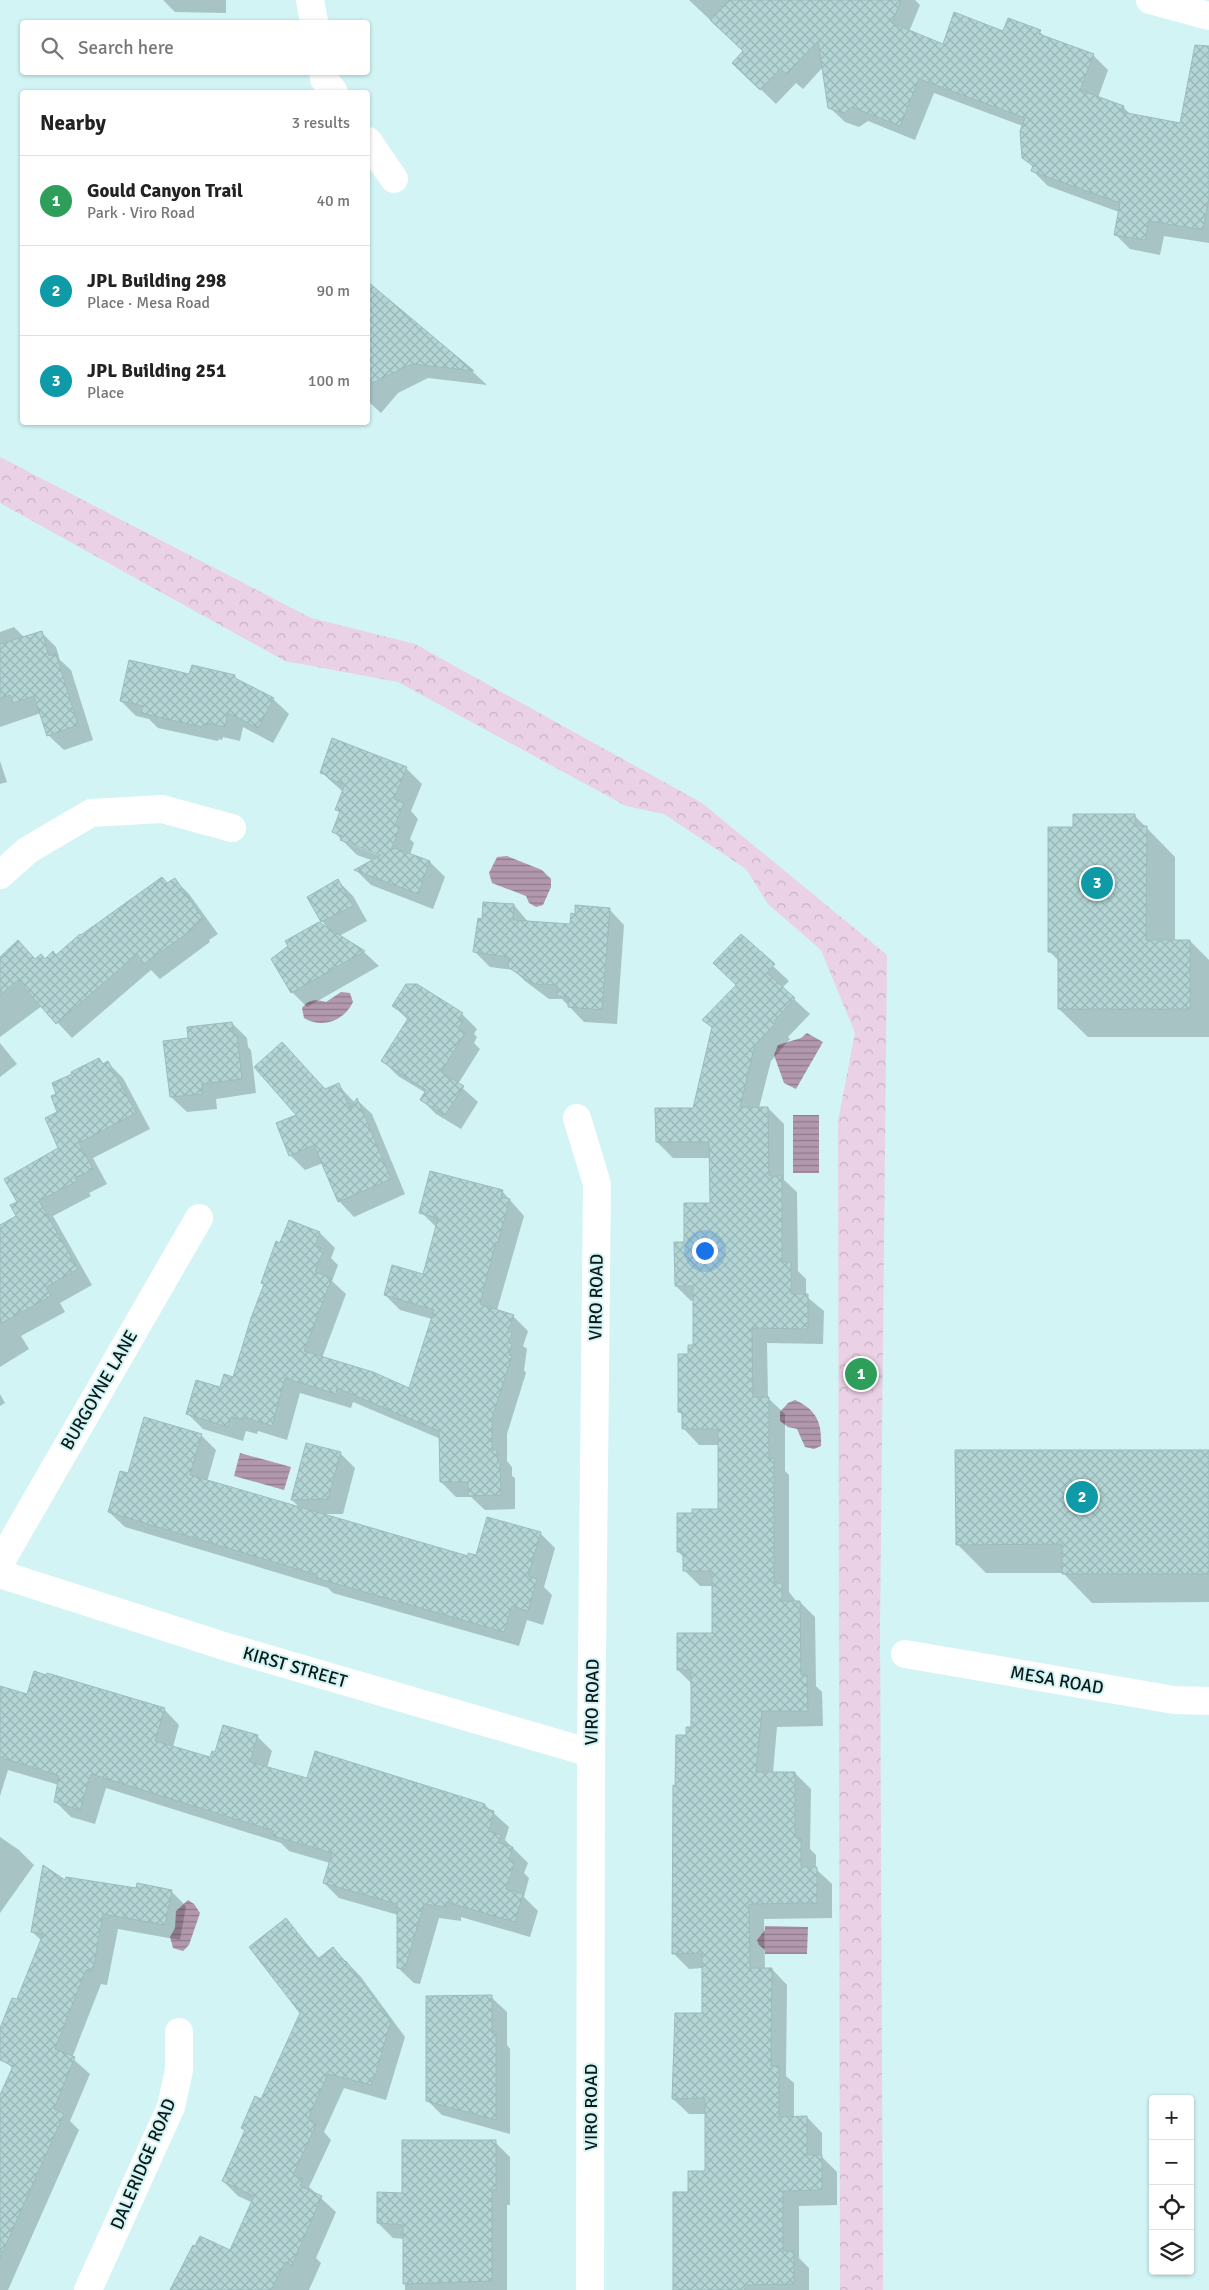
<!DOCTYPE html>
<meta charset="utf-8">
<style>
:root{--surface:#fff;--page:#f6f6f6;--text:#222;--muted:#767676;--line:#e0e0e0;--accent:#db2777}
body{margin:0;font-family:Signika,sans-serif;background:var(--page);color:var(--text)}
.controls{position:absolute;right:15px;bottom:15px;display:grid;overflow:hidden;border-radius:5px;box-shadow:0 1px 4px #0004}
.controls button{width:45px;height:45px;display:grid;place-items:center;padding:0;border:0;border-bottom:1px solid var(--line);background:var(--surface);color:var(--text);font:25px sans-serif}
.you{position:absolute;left:704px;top:1250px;width:18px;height:18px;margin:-12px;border:4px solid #fff;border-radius:50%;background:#1a73e8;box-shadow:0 0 0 8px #1a73e833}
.badge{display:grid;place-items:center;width:32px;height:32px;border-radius:50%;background:var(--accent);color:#fff;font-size:16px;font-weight:700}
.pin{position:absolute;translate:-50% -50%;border:2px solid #fff;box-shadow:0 1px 5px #0006}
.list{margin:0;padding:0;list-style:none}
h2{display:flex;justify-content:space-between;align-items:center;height:65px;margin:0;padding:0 20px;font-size:21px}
h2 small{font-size:16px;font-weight:400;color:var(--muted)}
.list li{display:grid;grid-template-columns:32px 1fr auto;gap:15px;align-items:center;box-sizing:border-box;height:90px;padding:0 20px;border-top:1px solid var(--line)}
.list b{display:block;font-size:19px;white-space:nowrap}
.list p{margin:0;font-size:16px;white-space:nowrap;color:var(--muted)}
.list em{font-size:16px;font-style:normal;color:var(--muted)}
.icon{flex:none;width:28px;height:28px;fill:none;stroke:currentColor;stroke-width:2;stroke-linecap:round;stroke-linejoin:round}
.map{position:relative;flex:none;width:1209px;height:2290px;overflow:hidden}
.search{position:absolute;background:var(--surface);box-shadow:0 1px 4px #0004;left:20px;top:20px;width:350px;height:55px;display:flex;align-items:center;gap:12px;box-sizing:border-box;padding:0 18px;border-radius:5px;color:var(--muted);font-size:19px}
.panel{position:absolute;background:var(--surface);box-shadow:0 1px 4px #0004;left:20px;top:90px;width:350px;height:335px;border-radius:5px}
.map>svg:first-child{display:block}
.park{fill:url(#park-crowns)}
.water{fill:url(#water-rules)}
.shadow{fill:#0003;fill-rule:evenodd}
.building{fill:url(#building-cross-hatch);stroke:#9bbcbc}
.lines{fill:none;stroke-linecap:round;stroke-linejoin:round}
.minor{stroke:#fff;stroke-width:28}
.labels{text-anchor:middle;stroke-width:4;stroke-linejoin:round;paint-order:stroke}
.street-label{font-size:18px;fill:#0c1818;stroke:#d2f4f4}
</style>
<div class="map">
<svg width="1209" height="2290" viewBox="0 0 1209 2290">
<defs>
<pattern id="park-crowns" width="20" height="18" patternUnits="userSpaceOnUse" patternTransform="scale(1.25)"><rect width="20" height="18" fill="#ead1e5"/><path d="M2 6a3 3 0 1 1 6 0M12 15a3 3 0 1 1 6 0" fill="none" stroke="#c8b3c4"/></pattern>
<pattern id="water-rules" width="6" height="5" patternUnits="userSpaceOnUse" patternTransform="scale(1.25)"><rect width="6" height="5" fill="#b298ad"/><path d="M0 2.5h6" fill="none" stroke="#8f7b8c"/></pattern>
<pattern id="building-cross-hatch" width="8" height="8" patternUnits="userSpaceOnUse" patternTransform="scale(1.25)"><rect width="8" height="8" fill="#b3d5d5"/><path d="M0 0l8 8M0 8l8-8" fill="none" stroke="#99b6b6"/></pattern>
</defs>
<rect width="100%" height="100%" fill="#d2f4f4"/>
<!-- park -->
<path class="park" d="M 0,457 L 311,618 L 415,644 L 702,803 L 887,955 L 880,1627 L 883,2290 L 840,2290 L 838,1121 L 855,1033 L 821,950 L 768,904 L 746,869 L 664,814 L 626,806 L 398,682 L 285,661 L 0,503 Z"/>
<!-- water -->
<path class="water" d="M 507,856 L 542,870 L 551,879 L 551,887 L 543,905 L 536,907 L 529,903 L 526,896 L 492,883 L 489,873 L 497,857 Z
M 341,992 L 350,993 L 353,1002 C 344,1021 322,1029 304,1018 L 302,1008 C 309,999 315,999 326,1002 Z
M 807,1033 L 823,1042 L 796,1089 L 784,1083 L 774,1055 L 778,1045 L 801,1038 Z
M 793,1115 L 819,1115 L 819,1173 L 793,1173 Z
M 795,1400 C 817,1410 822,1423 821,1446 L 814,1449 L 805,1447 L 797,1429 L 788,1427 L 780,1421 L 780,1412 L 788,1403 Z
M 240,1453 L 291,1467 L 284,1490 L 234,1476 Z
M 188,1900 L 194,1904 L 200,1913 L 189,1945 L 183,1951 L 173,1948 L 170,1937 L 175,1928 L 176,1911 Z
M 765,1926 L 808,1927 L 807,1954 L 765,1954 L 765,1950 L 759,1945 L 757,1940 L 765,1930 Z"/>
<!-- shadow -->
<path class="shadow" d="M 163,0 L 226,0 L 226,13 L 175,12 Z
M 689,0 L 915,0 L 920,5 L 909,32 L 944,45 L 1004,33 L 1040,32 L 1046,38 L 1093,55 L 1108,70 L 1098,98 L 1123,107 L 1131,115 L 1181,125 L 1209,91 L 1209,243 L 1164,236 L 1160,255 L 1130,249 L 1115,234 L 1119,212 L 1048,186 L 1033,171 L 1034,168 L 1024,157 L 1023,126 L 934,93 L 915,140 L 868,121 L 859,127 L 845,122 L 829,107 L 823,67 L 803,89 L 796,83 L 776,104 L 749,78 L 744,52 Z
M 368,283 L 473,372 L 487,385 L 428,378 L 398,393 L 381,413 L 368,401 Z
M 14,627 L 24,637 L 41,632 L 56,647 L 60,660 L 71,670 L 93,740 L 64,750 L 48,735 L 41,713 L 0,727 L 0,632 Z
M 234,677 L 239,682 L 273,699 L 289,714 L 273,743 L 243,727 L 240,741 L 223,737 L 222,740 L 219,739 L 218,741 L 158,728 L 149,719 L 136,716 L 121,701 Z
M 332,740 L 406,768 L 422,784 L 411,811 L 418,819 L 410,839 L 414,843 L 410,855 L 430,862 L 445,877 L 433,909 L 371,885 L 356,870 L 374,861 L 357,855 L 334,832 L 341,814 L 336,809 L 343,792 L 321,772 ZM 349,842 L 388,856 L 387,858 L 349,844 Z
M 0,761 L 7,782 L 0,784 Z
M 1135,816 L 1175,857 L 1175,941 L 1190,941 L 1209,960 L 1209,1037 L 1088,1037 L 1059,1009 L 1059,961 L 1050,952 L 1074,828 Z
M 174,879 L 189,894 L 218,934 L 209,940 L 210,942 L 160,979 L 151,970 L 72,1038 L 42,1006 L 0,1037 L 0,958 L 18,942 L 36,960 L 45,960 L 56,956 L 81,937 Z
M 338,881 L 353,896 L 367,921 L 339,936 L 364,952 L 379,966 L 307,1007 L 292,992 L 327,927 L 322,921 Z
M 514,905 L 529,923 L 571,925 L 609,909 L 624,925 L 617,1024 L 584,1022 L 562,999 L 549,999 L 525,981 L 514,970 L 490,967 L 475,952 L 483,920 Z
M 741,936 L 789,981 L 782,988 L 810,1014 L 788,1037 L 790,1039 L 771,1061 L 759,1108 L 768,1108 L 784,1124 L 784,1180 L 797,1192 L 798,1271 L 806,1279 L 806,1296 L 824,1311 L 823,1344 L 767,1343 L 768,1398 L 785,1414 L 785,1471 L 789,1475 L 789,1592 L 797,1602 L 800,1602 L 815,1617 L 816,1686 L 822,1692 L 823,1726 L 777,1727 L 773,1773 L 795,1773 L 811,1789 L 810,1849 L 816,1855 L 816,1869 L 832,1884 L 832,1918 L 764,1919 L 765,1969 L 772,1969 L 787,1985 L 786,2076 L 794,2083 L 794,2117 L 807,2117 L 822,2133 L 822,2157 L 837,2172 L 837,2205 L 799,2206 L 799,2258 L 809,2268 L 809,2290 L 674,2290 L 689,2194 L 707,2172 L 707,2114 L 689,2114 L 673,2099 L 673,2064 L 675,2064 L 703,2015 L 703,1968 L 689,1969 L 673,1953 L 676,1787 L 687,1736 L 692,1729 L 692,1684 L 678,1670 L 713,1634 L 713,1586 L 700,1586 L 684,1570 L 684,1558 L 678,1551 L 693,1514 L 720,1510 L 720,1445 L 699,1445 L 684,1429 L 684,1416 L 679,1412 L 689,1355 L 694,1347 L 694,1301 L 691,1301 L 676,1286 L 685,1243 L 711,1204 L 711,1158 L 673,1158 L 657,1142 L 694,1109 L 713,1029 L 704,1020 L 737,985 Z
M 394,1006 L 462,1014 L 477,1029 L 474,1034 L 477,1037 L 474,1043 L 480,1049 L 458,1084 L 478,1102 L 461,1129 L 436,1114 L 421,1099 L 426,1093 L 398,1076 L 383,1061 L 409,1021 Z
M 232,1023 L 247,1038 L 248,1047 L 251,1050 L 256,1093 L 216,1099 L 217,1109 L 187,1112 L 171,1097 L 189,1039 Z
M 0,1043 L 17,1064 L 0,1077 Z
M 99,1059 L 104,1064 L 108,1063 L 123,1078 L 150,1129 L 93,1158 L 107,1184 L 89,1193 L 91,1196 L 53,1216 L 92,1285 L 60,1303 L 65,1312 L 21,1336 L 29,1349 L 0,1367 L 0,1226 L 18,1216 L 18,1202 L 60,1149 L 58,1094 L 74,1075 Z
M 338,1085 L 355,1103 L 357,1100 L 372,1114 L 405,1194 L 354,1217 L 339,1201 L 323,1163 L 305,1170 L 290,1155 L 299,1116 L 326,1090 Z
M 502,1191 L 524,1216 L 497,1310 L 513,1316 L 528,1331 L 523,1346 L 527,1349 L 524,1370 L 526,1373 L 507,1434 L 507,1461 L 512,1467 L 512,1476 L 515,1478 L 515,1509 L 485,1510 L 471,1497 L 456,1497 L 441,1482 L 441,1439 L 353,1402 L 351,1408 L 300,1393 L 287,1440 L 258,1431 L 257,1434 L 246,1431 L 243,1441 L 203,1429 L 188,1414 L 234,1378 L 265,1285 L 262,1282 L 289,1221 L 320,1233 L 335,1248 L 331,1258 L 338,1265 L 332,1281 L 346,1294 L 322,1358 L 410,1389 L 432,1319 L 400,1310 L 385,1295 L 424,1276 L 436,1227 L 421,1212 Z
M 0,1394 L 5,1403 L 0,1406 Z
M 201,1435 L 216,1450 L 207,1482 L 301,1509 L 292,1500 L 340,1453 L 355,1468 L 343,1514 L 322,1514 L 470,1558 L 540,1533 L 555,1548 L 544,1587 L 552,1595 L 543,1625 L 527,1620 L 519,1646 L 333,1593 L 328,1588 L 125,1527 L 109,1512 L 129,1474 Z
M 1209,1452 L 1209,1602 L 1092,1603 L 1063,1573 L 986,1573 L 957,1544 Z
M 28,1695 L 164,1709 L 179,1725 L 173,1747 L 211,1759 L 216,1753 L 257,1736 L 272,1751 L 267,1768 L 308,1779 L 485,1805 L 509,1827 L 505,1840 L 528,1863 L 524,1873 L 529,1878 L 524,1897 L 538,1911 L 530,1937 L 461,1917 L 461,1921 L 439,1918 L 420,1984 L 414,1983 L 398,1968 L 398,1915 L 339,1898 L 324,1883 L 330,1863 L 289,1851 L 281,1843 L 106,1788 L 95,1824 L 71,1817 L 56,1802 L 59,1785 L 8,1770 L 0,1796 L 0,1697 Z
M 0,1837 L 19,1850 L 34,1865 L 0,1913 Z
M 66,1882 L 171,1891 L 186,1906 L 180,1940 L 118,1929 L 107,1985 L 101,1984 L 72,2058 L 90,2074 L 70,2121 L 79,2130 L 8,2290 L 0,2290 L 0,2098 L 13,2069 L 0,2055 L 0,2032 L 17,2001 L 42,1941 L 32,1932 Z
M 286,1920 L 320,1959 L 333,1948 L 361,1977 L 405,2037 L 386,2100 L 344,2088 L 324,2132 L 331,2140 L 309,2187 L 336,2212 L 316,2258 L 321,2263 L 309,2290 L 172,2290 L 231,2252 L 253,2203 L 238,2196 L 223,2181 L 246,2132 L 242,2128 L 261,2101 L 302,2013 Z
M 491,1997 L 507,2012 L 507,2045 L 510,2049 L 510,2134 L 442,2115 L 427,2100 Z
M 495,2142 L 510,2157 L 510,2205 L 507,2205 L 507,2290 L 405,2290 L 405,2239 L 393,2238 L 378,2223 L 403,2194 Z"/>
<!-- building -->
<path class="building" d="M 729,0 L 901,0 L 892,23 L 943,44 L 954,12 L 1003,31 L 1008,18 L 1041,30 L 1039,34 L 1094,54 L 1080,90 L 1124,106 L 1122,112 L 1180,123 L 1195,45 L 1209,46 L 1209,197 L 1203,230 L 1149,221 L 1145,240 L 1114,235 L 1120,203 L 1031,171 L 1033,166 L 1022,158 L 1020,131 L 1025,118 L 919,79 L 900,126 L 852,107 L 844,113 L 828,108 L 818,41 L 787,74 L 780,69 L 760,90 L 732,63 L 743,51 L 710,20 Z
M 368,282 L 474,371 L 412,364 L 368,385 Z
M 42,631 L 49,656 L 56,654 L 78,725 L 47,736 L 34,696 L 13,703 L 10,695 L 0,699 L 0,644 Z
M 129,660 L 189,674 L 192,665 L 235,675 L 235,678 L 274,698 L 258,728 L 228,713 L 225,727 L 208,723 L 207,726 L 203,724 L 202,727 L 141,713 L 143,706 L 120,701 Z
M 332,738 L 407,767 L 394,799 L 404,803 L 395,825 L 400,827 L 391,850 L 395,848 L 430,861 L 418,894 L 354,870 L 381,855 L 340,840 L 342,836 L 332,832 L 340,811 L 335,810 L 345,784 L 329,779 L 327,775 L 320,773 Z
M 1073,814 L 1135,814 L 1135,826 L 1147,826 L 1146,940 L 1190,940 L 1190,1009 L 1058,1009 L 1058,952 L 1048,952 L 1048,827 L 1073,827 Z
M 162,877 L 167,883 L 175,878 L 203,919 L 195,924 L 196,927 L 144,964 L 137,954 L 56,1024 L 18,980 L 0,995 L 0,957 L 18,940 L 35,959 L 41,954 L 45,959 L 53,951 L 56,955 L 80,934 L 81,935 Z
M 338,879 L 353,906 L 321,922 L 307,897 Z
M 483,902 L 514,904 L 513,920 L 570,924 L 571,913 L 575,914 L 575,905 L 610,908 L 602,1010 L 568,1007 L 569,997 L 557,996 L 557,985 L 533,984 L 508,967 L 509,957 L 473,952 L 478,918 L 482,919 Z
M 319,922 L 365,951 L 291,993 L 271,959 L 288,946 L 285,941 Z
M 741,934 L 775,964 L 767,973 L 795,998 L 774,1021 L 776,1023 L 755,1045 L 740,1107 L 768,1107 L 769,1176 L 782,1176 L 782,1262 L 791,1262 L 791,1294 L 808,1294 L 808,1329 L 752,1328 L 753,1397 L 769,1397 L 769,1458 L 774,1458 L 774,1583 L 782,1583 L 782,1601 L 800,1601 L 801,1675 L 807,1675 L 808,1711 L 762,1711 L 756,1772 L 795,1772 L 795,1831 L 796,1838 L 801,1838 L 801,1867 L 817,1867 L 817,1903 L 749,1904 L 750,1968 L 772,1968 L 771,2066 L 779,2066 L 779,2117 L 807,2116 L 807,2155 L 822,2155 L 822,2190 L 783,2191 L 783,2251 L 794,2251 L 794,2284 L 745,2285 L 745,2290 L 673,2290 L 673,2192 L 688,2192 L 688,2171 L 705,2171 L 705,2098 L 672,2099 L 675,2013 L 702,2013 L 702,1953 L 672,1954 L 673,1785 L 675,1786 L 676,1735 L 686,1735 L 686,1727 L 691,1727 L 691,1670 L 677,1670 L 677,1633 L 712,1633 L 712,1571 L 683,1571 L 683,1552 L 677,1552 L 677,1513 L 692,1513 L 692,1509 L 718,1509 L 718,1429 L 682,1429 L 682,1412 L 678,1412 L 678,1354 L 688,1354 L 688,1345 L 693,1345 L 693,1286 L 675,1286 L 674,1242 L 684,1242 L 684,1203 L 710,1203 L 709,1142 L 656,1142 L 655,1108 L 693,1108 L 712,1027 L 702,1020 L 736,985 L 713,963 Z
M 406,984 L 417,984 L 463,1013 L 459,1018 L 463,1021 L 458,1028 L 465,1033 L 441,1072 L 464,1086 L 445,1115 L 420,1100 L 426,1090 L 381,1061 L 409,1017 L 392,1006 Z
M 232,1022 L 233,1034 L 237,1034 L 242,1079 L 202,1084 L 202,1094 L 170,1097 L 163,1041 L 188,1038 L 187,1027 Z
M 282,1042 L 325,1089 L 339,1083 L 350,1109 L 357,1098 L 391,1179 L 338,1202 L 314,1145 L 289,1156 L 276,1123 L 296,1115 L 254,1067 Z
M 99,1058 L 103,1064 L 108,1061 L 136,1113 L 79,1143 L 93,1169 L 75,1178 L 77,1181 L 39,1201 L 78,1269 L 46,1287 L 51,1296 L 0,1324 L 0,1225 L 16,1216 L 10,1205 L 17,1202 L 4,1179 L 58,1148 L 45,1118 L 57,1112 L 51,1096 L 56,1094 L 52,1083 L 72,1074 L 71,1072 Z
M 430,1171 L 503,1190 L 501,1197 L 510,1199 L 498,1242 L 496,1242 L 480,1304 L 514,1315 L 508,1331 L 512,1333 L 509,1343 L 512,1344 L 509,1355 L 512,1356 L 492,1418 L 492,1450 L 497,1450 L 498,1462 L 500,1462 L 501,1495 L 468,1496 L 468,1482 L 440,1482 L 439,1431 L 337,1388 L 336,1394 L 285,1378 L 272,1426 L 243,1417 L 242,1420 L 231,1417 L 228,1427 L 186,1414 L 196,1380 L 220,1387 L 224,1374 L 233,1377 L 251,1318 L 264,1284 L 261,1283 L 276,1241 L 280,1243 L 289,1220 L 320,1232 L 315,1246 L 324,1249 L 315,1272 L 332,1278 L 304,1351 L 373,1372 L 409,1388 L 434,1310 L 384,1295 L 392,1265 L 423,1274 L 438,1218 L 419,1213 Z
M 144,1417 L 202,1434 L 190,1475 L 468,1556 L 468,1553 L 476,1555 L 487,1517 L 541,1532 L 528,1576 L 537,1579 L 528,1611 L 512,1606 L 504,1632 L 316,1578 L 317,1575 L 108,1512 L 120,1471 L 128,1473 Z
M 306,1443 L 341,1452 L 328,1499 L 291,1500 Z
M 955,1450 L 1209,1450 L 1209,1574 L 1062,1574 L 1062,1544 L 956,1545 Z
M 34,1671 L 46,1675 L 47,1673 L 165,1708 L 155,1741 L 210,1757 L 212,1751 L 215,1752 L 223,1725 L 258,1735 L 250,1762 L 307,1778 L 315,1751 L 485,1804 L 484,1808 L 494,1811 L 489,1831 L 501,1835 L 499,1843 L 513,1847 L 509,1860 L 515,1862 L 506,1889 L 523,1894 L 515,1922 L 446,1902 L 446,1907 L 424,1904 L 405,1969 L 397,1968 L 397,1904 L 323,1883 L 332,1853 L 273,1836 L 274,1831 L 91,1774 L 80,1810 L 54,1802 L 59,1776 L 0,1757 L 0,1686 L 27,1694 Z
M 43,1865 L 65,1880 L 66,1877 L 136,1888 L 137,1883 L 172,1890 L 165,1925 L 103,1914 L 93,1971 L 86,1970 L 55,2049 L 75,2057 L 54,2109 L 64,2114 L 0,2258 L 0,2095 L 13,2066 L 0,2060 L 0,2028 L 12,1998 L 17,1999 L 43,1934 L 31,1932 Z
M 286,1918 L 318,1959 L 333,1947 L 345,1962 L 346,1961 L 391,2021 L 376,2073 L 371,2085 L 328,2074 L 308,2119 L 317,2123 L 293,2175 L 303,2179 L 300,2186 L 322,2196 L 292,2265 L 285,2262 L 271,2290 L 170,2290 L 193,2245 L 195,2246 L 200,2236 L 230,2250 L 254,2196 L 222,2181 L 245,2130 L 241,2128 L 255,2096 L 261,2099 L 300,2013 L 249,1947 Z
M 492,1995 L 492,2032 L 496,2032 L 496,2120 L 426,2101 L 426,1996 Z
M 402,2140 L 496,2140 L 496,2190 L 492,2190 L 492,2281 L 403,2284 L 403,2225 L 377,2223 L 377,2192 L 402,2193 Z"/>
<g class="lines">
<!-- minor -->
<path class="minor" d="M 310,0 L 314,22
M 1150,0 L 1209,16
M 323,72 L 324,79 L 334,92
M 368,141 L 394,179
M 0,875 L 28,850 L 91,813 L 162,809 L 232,828
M 577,1118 L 597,1184 L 591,1753 L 590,2290
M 0,1563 L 199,1218
M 0,1574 L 227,1647 L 591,1753
M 905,1654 L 1174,1700 L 1209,1701
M 88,2290 L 171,2107 L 179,2070 L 179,2032"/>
</g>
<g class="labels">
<!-- street labels -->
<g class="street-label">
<text transform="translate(596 1297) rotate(-89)" y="6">VIRO ROAD</text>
<text transform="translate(99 1390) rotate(-60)" y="6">BURGOYNE LANE</text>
<text transform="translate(295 1667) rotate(16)" y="6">KIRST STREET</text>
<text transform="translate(1057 1680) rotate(10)" y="6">MESA ROAD</text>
<text transform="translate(592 1702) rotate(-89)" y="6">VIRO ROAD</text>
<text transform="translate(591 2107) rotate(-90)" y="6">VIRO ROAD</text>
<text transform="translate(143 2164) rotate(-67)" y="6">DALERIDGE ROAD</text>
</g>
</g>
</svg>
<div class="controls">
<button>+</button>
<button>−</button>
<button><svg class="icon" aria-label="locate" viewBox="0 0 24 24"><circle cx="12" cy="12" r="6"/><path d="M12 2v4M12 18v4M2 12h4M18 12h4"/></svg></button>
<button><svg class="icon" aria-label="layers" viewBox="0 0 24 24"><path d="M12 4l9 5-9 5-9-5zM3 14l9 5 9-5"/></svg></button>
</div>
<div class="you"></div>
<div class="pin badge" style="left:861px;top:1374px;background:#2e9e5b">1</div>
<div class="pin badge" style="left:1082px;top:1497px;background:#0f9aa8">2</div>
<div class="pin badge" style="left:1097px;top:883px;background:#0f9aa8">3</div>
<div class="search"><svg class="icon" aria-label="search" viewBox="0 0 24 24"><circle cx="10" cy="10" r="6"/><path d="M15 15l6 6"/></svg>Search here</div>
<section class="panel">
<h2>Nearby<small>3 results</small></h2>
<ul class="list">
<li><span class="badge" style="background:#2e9e5b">1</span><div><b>Gould Canyon Trail</b><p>Park · Viro Road</p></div><em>40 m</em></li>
<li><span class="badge" style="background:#0f9aa8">2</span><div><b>JPL Building 298</b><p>Place · Mesa Road</p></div><em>90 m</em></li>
<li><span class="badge" style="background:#0f9aa8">3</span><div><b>JPL Building 251</b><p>Place</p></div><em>100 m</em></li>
</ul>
</section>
</div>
